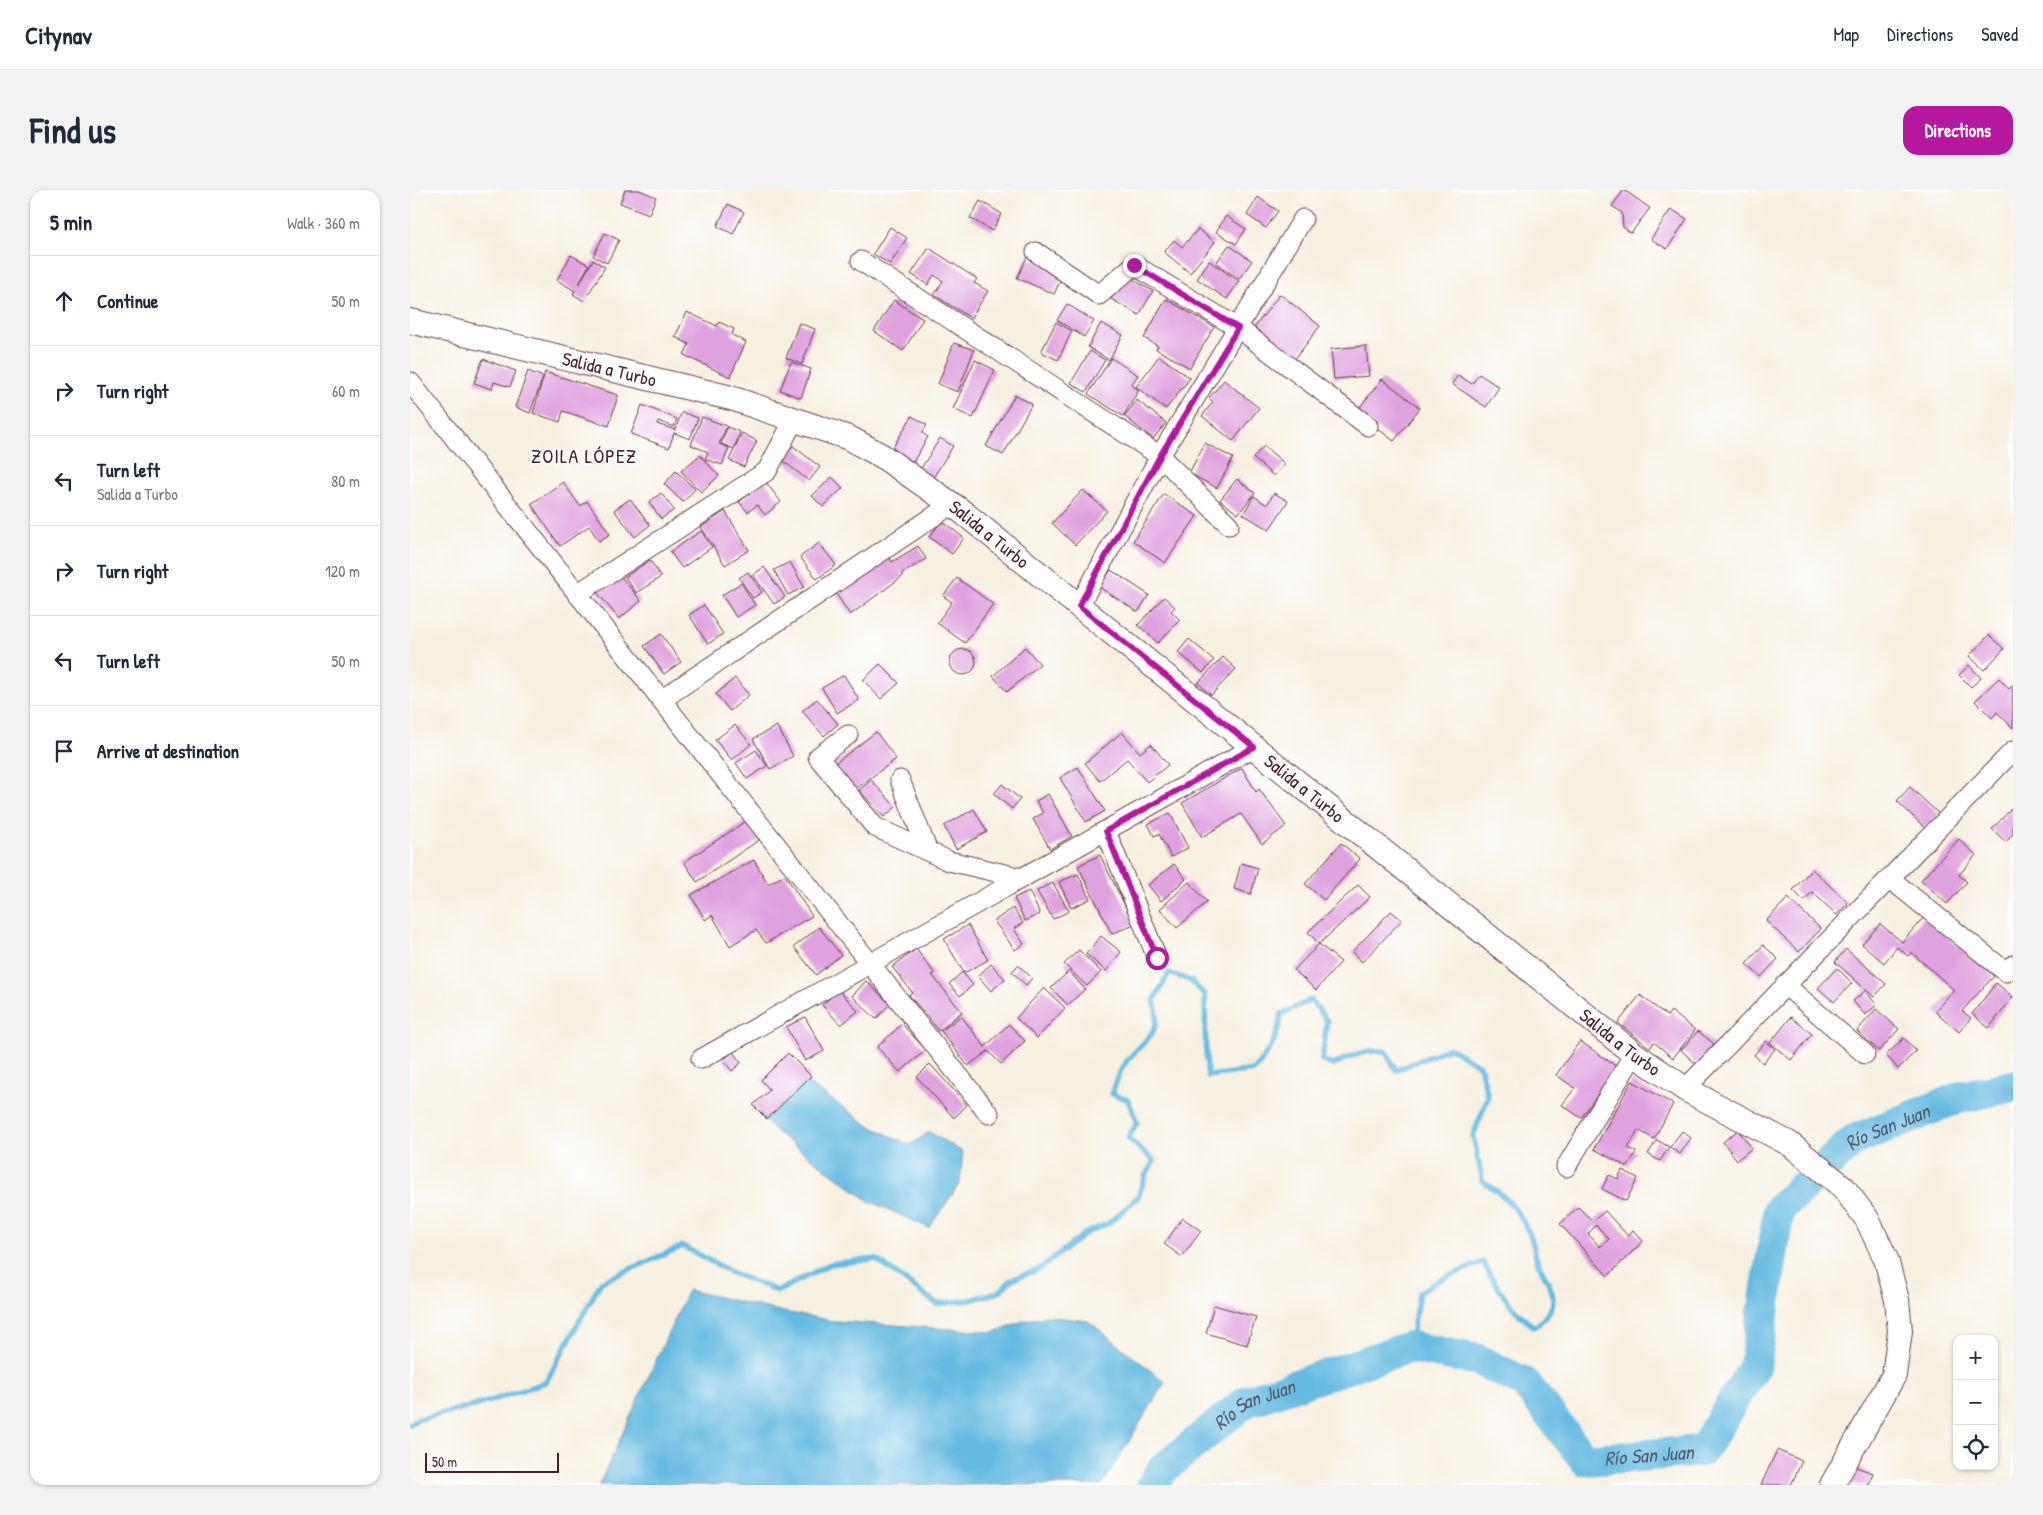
<!DOCTYPE html>
<meta charset="utf-8">
<style>
:root{--surface:#fff;--page:#f2f2f3;--text:#1f2937;--muted:#747a83;--line:#e0e1e3;--accent:#b5179e}
body{margin:0;font-family:"Patrick Hand",sans-serif;background:var(--page);color:var(--text)}
.controls{position:absolute;right:15px;bottom:15px;display:grid;overflow:hidden;border-radius:10px;box-shadow:0 1px 4px #0004}
.controls button{width:45px;height:45px;display:grid;place-items:center;padding:0;border:0;border-bottom:1px solid var(--line);background:var(--surface);color:var(--text);font:25px sans-serif}
.scale{position:absolute;left:15px;bottom:12px;width:134px;box-sizing:border-box;padding-left:5px;border:2px solid #4a1f2b;border-top:0;font-size:14px;line-height:18px;white-space:nowrap;color:#4a1f2b;-webkit-text-stroke:4px #fff;paint-order:stroke}
.stop{position:absolute;width:15px;height:15px;margin:-11px;border:4px solid #b5179e;border-radius:50%;background:#fff}
.stop.end{background:#b5179e;border-color:#fff;box-shadow:0 1px 5px #0008}
.list{margin:0;padding:0;list-style:none}
h2{display:flex;justify-content:space-between;align-items:center;height:65px;margin:0;padding:0 20px;font-size:21px}
h2 small{font-size:16px;font-weight:400;color:var(--muted)}
.list li{display:grid;grid-template-columns:32px 1fr auto;gap:15px;align-items:center;box-sizing:border-box;height:90px;padding:0 20px;border-top:1px solid var(--line)}
.list b{display:block;font-size:19px;white-space:nowrap}
.list p{margin:0;font-size:16px;white-space:nowrap;color:var(--muted)}
.list em{font-size:16px;font-style:normal;color:var(--muted)}
.icon{flex:none;width:28px;height:28px;fill:none;stroke:currentColor;stroke-width:2;stroke-linecap:round;stroke-linejoin:round}
.map{position:relative;flex:none;width:1603px;height:1295px;overflow:hidden;border-radius:15px}
header{display:flex;align-items:center;gap:30px;box-sizing:border-box;height:70px;padding:0 25px;background:var(--surface);border-bottom:1px solid var(--line)}
header strong{font-size:24px}
nav{display:flex;gap:28px;margin-inline-start:auto;font-size:18px}
.intro{display:flex;align-items:center;justify-content:space-between;box-sizing:border-box;height:120px;padding:0 30px}
h1{margin:0;font-size:35px}
.button{padding:12px 22px;border-radius:15px;background:var(--accent);color:#fff;font-size:18px;font-weight:700}
main{display:flex;gap:30px;padding:0 30px}
aside{flex:1;background:var(--surface);border-radius:15px;box-shadow:0 1px 4px #0004}
.map>svg:first-child{display:block}
.water{fill:#65bae1;stroke:#586c86}
.lines{fill:none;stroke-linecap:round;stroke-linejoin:round}
.stream{stroke:#65bae1;stroke-width:5.5}
.river{stroke:#65bae1;stroke-width:32}
.building{fill:#e0a2df;fill-rule:evenodd}
.minor-casing{stroke:#643e46;stroke-width:21}
.major-casing{stroke:#643e46;stroke-width:26}
.minor{stroke:#fff;stroke-width:19}
.major{stroke:#fff;stroke-width:24}
.route{stroke:#b5179e;stroke-width:6}
.labels{text-anchor:middle;stroke-width:4;stroke-linejoin:round;paint-order:stroke}
.street-label{font-size:19px;fill:#4a1f2b;stroke:#fff}
.neighbourhood-label{font-size:20px;letter-spacing:1px;fill:#4a1f2b;stroke:#fff}
.water-label{font-size:20px;font-style:italic;fill:#555d74;stroke:#fff}
</style>
<header>
<strong>Citynav</strong>
<nav><a>Map</a><a>Directions</a><a>Saved</a></nav>
</header>
<div class="intro"><h1>Find us</h1><a class="button">Directions</a></div>
<main>
<aside>
<h2>5 min<small>Walk · 360 m</small></h2>
<ul class="list">
<li><svg class="icon" aria-label="ahead" viewBox="0 0 24 24"><path d="M12 20V5M6 11l6-6 6 6"/></svg><div><b>Continue</b></div><em>50 m</em></li>
<li><svg class="icon" aria-label="right" viewBox="0 0 24 24"><path d="M7 20v-9h11M14 6l5 5-5 5"/></svg><div><b>Turn right</b></div><em>60 m</em></li>
<li><svg class="icon" aria-label="left" viewBox="0 0 24 24"><path d="M17 20v-9H6M10 6l-5 5 5 5"/></svg><div><b>Turn left</b><p>Salida a Turbo</p></div><em>80 m</em></li>
<li><svg class="icon" aria-label="right" viewBox="0 0 24 24"><path d="M7 20v-9h11M14 6l5 5-5 5"/></svg><div><b>Turn right</b></div><em>120 m</em></li>
<li><svg class="icon" aria-label="left" viewBox="0 0 24 24"><path d="M17 20v-9H6M10 6l-5 5 5 5"/></svg><div><b>Turn left</b></div><em>50 m</em></li>
<li><svg class="icon" aria-label="arrive" viewBox="0 0 24 24"><path d="M6 21V4h12l-3 4 3 4H6"/></svg><div><b>Arrive at destination</b></div></li>
</ul>
</aside>
<div class="map">
<svg width="1603" height="1295" viewBox="0 0 1603 1295">
<rect width="100%" height="100%" fill="#fff"/>
<filter id="ink" filterUnits="userSpaceOnUse"><feTurbulence type="fractalNoise" baseFrequency=".02" numOctaves="2"/><feDisplacementMap in="SourceGraphic" scale="10" xChannelSelector="R" yChannelSelector="G"/><feConvolveMatrix kernelMatrix="1 2 1 2 8 2 1 2 1" color-interpolation-filters="sRGB"/></filter>
<filter id="wash" filterUnits="userSpaceOnUse"><feTurbulence type="fractalNoise" baseFrequency=".0096" numOctaves="4" result="noise"/><feDisplacementMap in="SourceGraphic" scale="20" xChannelSelector="R" yChannelSelector="G"/><feGaussianBlur stdDeviation="1.12" result="paint"/><feColorMatrix in="noise" values="0 0 0 0 0 0 0 0 0 0 0 0 0 0 0 0 0 1.4 0 .05"/><feComposite in="paint" operator="in"/></filter>
<g filter="url(#wash)">
<rect width="100%" height="100%" fill="#f6f0e1"/>
<!-- water -->
<path class="water" d="M 396,892 L 460,936 L 500,955 L 519,942 L 553,962 L 550,993 L 519,1038 L 459,1011 L 369,944 L 348,924 Z
M 278,1100 L 374,1122 L 424,1131 L 584,1142 L 613,1131 L 638,1126 L 678,1131 L 755,1192 L 692,1295 L 189,1295 Z"/>
<g class="lines">
<!-- stream -->
<path class="stream" d="M 0,1234 L 6,1230 L 68,1215 L 136,1192 L 191,1092 L 273,1056 L 324,1084 L 368,1101 L 420,1074 L 466,1069 L 527,1114 L 560,1110 L 589,1102 L 602,1089 L 628,1080 L 676,1043 L 699,1033 L 728,1007 L 736,984 L 744,971 L 718,948 L 727,933 L 718,910 L 702,904 C 706,894 709,880 716,872 C 734,849 754,844 744,810 L 759,783 L 781,791 L 795,805 C 796,832 794,859 798,886 L 844,880 C 858,863 869,846 871,824 L 901,810 L 917,831 L 912,870 L 923,875 C 940,866 956,859 975,861 L 986,880 L 1040,858 L 1070,876 L 1078,907 L 1063,946 L 1073,992 C 1095,1004 1108,1020 1119,1043 C 1124,1052 1124,1063 1128,1073 C 1133,1084 1142,1095 1143,1108 C 1144,1121 1133,1129 1125,1137 C 1101,1121 1086,1096 1073,1072 L 1029,1090 L 1009,1103 L 1000,1157"/>
<!-- river -->
<path class="river" id="s1" d="M 743,1295 L 753,1279 L 835,1212 L 1000,1157 L 1068,1170 L 1115,1193 L 1175,1270 L 1292,1261 L 1345,1176 L 1369,1019 L 1444,950 L 1548,908 L 1603,896"/>
</g>
<g id="blocks">
<!-- building -->
<path class="building" d="M 215,0 L 229,0 L 246,7 L 239,24 L 210,13 Z
M 1214,0 L 1240,18 L 1221,43 L 1213,37 L 1212,23 L 1202,16 Z
M 848,7 L 868,21 L 856,38 L 837,25 Z
M 570,11 L 592,24 L 582,41 L 560,28 Z
M 318,14 L 334,22 L 323,44 L 307,36 Z
M 1261,19 L 1277,29 L 1257,59 L 1241,49 Z
M 816,26 L 836,39 L 826,54 L 806,42 Z
M 480,37 L 497,48 L 480,74 L 463,64 Z
M 788,39 L 805,52 L 780,83 L 754,62 L 764,50 L 772,57 Z
M 195,43 L 209,50 L 197,73 L 183,66 Z
M 819,55 L 842,71 L 829,89 L 806,73 Z
M 519,58 L 567,89 L 564,93 L 578,101 L 561,128 L 524,105 L 533,91 L 524,85 L 518,95 L 501,84 Z
M 161,65 L 179,75 L 169,94 L 183,70 L 195,77 L 174,111 L 163,104 L 165,101 L 147,90 Z
M 617,67 L 654,83 L 644,104 L 607,88 Z
M 799,71 L 829,91 L 817,109 L 787,89 Z
M 715,85 L 743,101 L 729,125 L 701,109 Z
M 870,104 L 910,136 L 884,170 L 844,138 Z
M 756,109 L 804,137 L 780,178 L 746,159 L 748,156 L 734,148 Z
M 484,110 L 513,129 L 493,161 L 464,141 Z
M 657,114 L 684,131 L 674,147 L 647,130 Z
M 277,122 L 307,136 L 309,132 L 324,139 L 322,145 L 336,152 L 320,187 L 274,165 L 279,154 L 265,147 Z
M 646,132 L 662,141 L 648,170 L 631,162 Z
M 389,133 L 405,139 L 392,174 L 376,168 Z
M 691,133 L 713,145 L 699,170 L 678,157 Z
M 544,153 L 564,160 L 548,202 L 528,194 Z
M 956,156 L 959,186 L 924,189 L 921,159 Z
M 680,161 L 695,170 L 676,202 L 661,193 Z
M 749,166 L 780,188 L 756,219 L 726,197 Z
M 701,168 L 728,185 L 721,195 L 729,200 L 713,226 L 678,204 Z
M 73,169 L 106,181 L 100,197 L 84,192 L 82,199 L 64,193 Z
M 565,170 L 585,180 L 563,228 L 543,219 Z
M 381,172 L 401,179 L 391,208 L 370,200 Z
M 118,181 L 133,187 L 120,223 L 105,217 Z
M 135,182 L 208,205 L 199,236 L 153,221 L 150,232 L 123,223 Z
M 1069,184 L 1089,197 L 1076,217 L 1042,194 L 1048,185 L 1062,194 Z
M 972,189 L 1010,218 L 984,251 L 946,222 Z
M 814,190 L 849,218 L 823,251 L 792,226 L 803,212 L 799,208 Z
M 605,205 L 622,214 L 593,265 L 576,256 Z
M 727,210 L 756,233 L 743,249 L 714,226 Z
M 232,215 L 267,229 L 264,237 L 248,231 L 247,234 L 265,240 L 272,222 L 288,228 L 280,249 L 264,243 L 259,258 L 221,244 Z
M 502,226 L 517,235 L 512,243 L 518,247 L 503,272 L 482,259 Z
M 292,227 L 317,236 L 309,254 L 319,258 L 312,275 L 295,269 L 298,262 L 281,255 Z
M 317,237 L 330,242 L 324,259 L 311,254 Z
M 332,243 L 347,251 L 334,277 L 319,270 Z
M 530,248 L 543,256 L 523,288 L 510,280 Z
M 795,253 L 823,268 L 807,298 L 779,283 Z
M 383,256 L 410,277 L 399,291 L 372,270 Z
M 854,256 L 875,274 L 864,286 L 843,268 Z
M 290,265 L 309,286 L 291,302 L 271,281 Z
M 266,281 L 285,299 L 273,312 L 254,294 Z
M 422,287 L 433,298 L 413,317 L 402,306 Z
M 827,289 L 845,303 L 828,324 L 810,310 Z
M 355,291 L 371,312 L 355,325 L 347,315 L 338,322 L 329,312 Z
M 153,292 L 170,316 L 177,311 L 200,344 L 189,351 L 179,336 L 150,356 L 121,314 Z
M 673,300 L 697,321 L 665,355 L 642,333 Z
M 251,303 L 264,320 L 251,329 L 239,312 Z
M 864,303 L 878,311 L 859,340 L 833,324 L 844,306 L 857,315 Z
M 754,304 L 787,326 L 755,373 L 723,351 Z
M 220,309 L 240,335 L 225,347 L 204,320 Z
M 315,321 L 339,360 L 315,375 L 291,337 Z
M 532,331 L 554,348 L 542,364 L 519,347 Z
M 291,341 L 302,357 L 272,378 L 260,362 Z
M 409,353 L 426,375 L 407,389 L 390,367 Z
M 508,356 L 516,369 L 491,384 L 493,386 L 440,425 L 425,402 L 479,367 L 482,372 Z
M 240,370 L 251,387 L 226,403 L 215,387 Z
M 380,372 L 394,397 L 378,405 L 364,380 Z
M 354,377 L 375,407 L 364,414 L 343,385 Z
M 701,380 L 739,405 L 728,422 L 689,397 Z
M 338,382 L 352,402 L 343,408 L 329,388 Z
M 209,384 L 231,411 L 209,429 L 187,402 Z
M 547,388 L 583,414 L 555,453 L 527,433 L 542,412 L 533,406 Z
M 331,393 L 345,415 L 326,427 L 312,405 Z
M 754,407 L 765,417 L 761,421 L 770,430 L 748,453 L 728,435 Z
M 294,415 L 313,444 L 298,454 L 279,425 Z
M 251,444 L 271,472 L 254,484 L 234,456 Z
M 1579,445 L 1594,459 L 1574,480 L 1559,466 Z
M 779,449 L 804,470 L 793,483 L 768,462 Z
M 615,457 L 630,474 L 597,502 L 583,486 Z
M540 472a13 13 0 1 1 26 0a13 13 0 1 1-26 0Z
M 813,467 L 826,479 L 801,505 L 788,493 Z
M 470,474 L 489,493 L 471,509 L 453,490 Z
M 1559,475 L 1571,488 L 1561,497 L 1549,485 Z
M 434,485 L 449,510 L 427,523 L 412,498 Z
M 325,488 L 339,505 L 320,521 L 306,504 Z
M 1589,488 L 1599,499 L 1603,495 L 1603,538 L 1587,522 L 1582,528 L 1565,511 Z
M 407,509 L 428,534 L 414,546 L 392,521 Z
M 325,535 L 341,554 L 322,570 L 305,550 Z
M 367,536 L 383,566 L 360,579 L 343,549 Z
M 466,542 L 486,569 L 443,601 L 423,575 Z
M 712,542 L 730,563 L 741,554 L 758,575 L 737,592 L 717,569 L 690,591 L 675,573 Z
M 346,560 L 357,576 L 337,589 L 326,573 Z
M 668,577 L 695,621 L 676,632 L 650,588 Z
M 832,578 L 846,602 L 849,599 L 876,636 L 852,654 L 831,624 L 792,647 L 772,613 Z
M 461,590 L 486,617 L 474,627 L 449,600 Z
M 592,594 L 610,609 L 602,619 L 584,604 Z
M 1500,597 L 1529,624 L 1515,638 L 1487,611 Z
M 638,604 L 662,646 L 640,659 L 623,629 L 633,623 L 626,611 Z
M 1603,617 L 1603,644 L 1596,652 L 1582,639 Z
M 564,619 L 577,642 L 546,659 L 534,636 Z
M 760,623 L 778,658 L 761,667 L 749,644 L 744,646 L 738,634 Z
M 336,631 L 349,650 L 287,692 L 274,672 Z
M 1549,649 L 1566,665 L 1549,685 L 1557,692 L 1537,714 L 1511,690 Z
M 931,653 L 950,669 L 914,710 L 895,694 Z
M 690,665 L 724,734 L 702,744 L 668,676 Z
M 344,670 L 358,694 L 375,685 L 402,726 L 356,753 L 346,740 L 320,756 L 302,725 L 295,730 L 281,705 Z
M 831,673 L 848,678 L 841,704 L 824,699 Z
M 764,674 L 776,689 L 751,711 L 738,695 Z
M 1402,679 L 1438,713 L 1427,725 L 1402,702 L 1394,711 L 1383,700 Z
M 668,684 L 680,709 L 661,718 L 649,692 Z
M 779,692 L 797,712 L 767,738 L 750,719 Z
M 643,693 L 659,721 L 643,729 L 627,701 Z
M 948,695 L 960,707 L 909,754 L 898,742 Z
M 619,701 L 630,724 L 615,731 L 604,708 Z
M 1378,708 L 1411,739 L 1389,762 L 1356,731 Z
M 603,718 L 613,733 L 604,739 L 614,754 L 605,760 L 584,731 Z
M 981,721 L 992,730 L 952,772 L 942,762 Z
M 1514,727 L 1584,786 L 1552,821 L 1561,828 L 1549,842 L 1525,821 L 1544,800 L 1501,762 L 1498,766 L 1487,757 L 1474,773 L 1452,754 L 1470,734 L 1492,752 Z
M 558,735 L 578,770 L 554,783 L 534,749 Z
M 409,737 L 431,765 L 406,785 L 384,757 Z
M 691,746 L 711,762 L 696,781 L 676,764 Z
M 909,754 L 931,772 L 906,800 L 884,780 Z
M 1353,755 L 1368,769 L 1351,787 L 1336,774 Z
M 506,759 L 525,784 L 522,785 L 552,822 L 529,841 L 499,805 L 502,802 L 482,777 Z
M 1436,759 L 1476,794 L 1464,807 L 1425,772 Z
M 669,760 L 691,782 L 677,796 L 654,774 Z
M 581,774 L 595,789 L 581,801 L 568,786 Z
M 608,775 L 622,788 L 616,795 L 602,782 Z
M 1427,778 L 1442,793 L 1424,812 L 1408,798 Z
M 659,781 L 675,799 L 658,815 L 641,798 Z
M 552,782 L 563,795 L 550,806 L 539,794 Z
M 456,791 L 480,814 L 466,829 L 442,806 Z
M 1586,793 L 1603,807 L 1579,838 L 1562,824 Z
M 634,798 L 655,818 L 627,848 L 606,828 Z
M 429,800 L 448,821 L 431,835 L 412,815 Z
M 1455,801 L 1467,815 L 1455,825 L 1443,811 Z
M 1230,805 L 1257,826 L 1261,821 L 1285,840 L 1263,868 L 1244,852 L 1240,858 L 1208,833 Z
M 1466,819 L 1489,839 L 1469,861 L 1447,841 Z
M 551,826 L 575,857 L 599,834 L 615,851 L 591,874 L 578,861 L 558,876 L 531,841 Z
M 395,827 L 414,861 L 395,871 L 376,837 Z
M 1381,827 L 1402,844 L 1381,870 L 1360,853 Z
M 492,834 L 516,860 L 490,882 L 467,857 Z
M 1288,841 L 1304,854 L 1286,874 L 1271,860 Z
M 1494,848 L 1506,861 L 1488,879 L 1476,865 Z
M 1170,851 L 1207,877 L 1171,928 L 1152,915 L 1165,898 L 1146,885 Z
M 1356,851 L 1365,859 L 1353,873 L 1344,865 Z
M 323,862 L 331,873 L 322,881 L 313,870 Z
M 378,863 L 401,886 L 357,929 L 343,915 L 360,900 L 351,890 Z
M 520,874 L 557,915 L 544,928 L 507,887 Z
M 1222,891 L 1263,914 L 1244,949 L 1228,940 L 1218,958 L 1226,962 L 1218,977 L 1184,959 Z
M 1328,940 L 1342,958 L 1327,970 L 1313,952 Z
M 1272,941 L 1281,948 L 1270,964 L 1260,957 Z
M 1247,950 L 1259,957 L 1250,971 L 1238,964 Z
M 1212,980 L 1228,988 L 1216,1011 L 1192,999 L 1199,985 L 1208,989 Z
M 1168,1017 L 1183,1031 L 1195,1021 L 1218,1046 L 1223,1040 L 1233,1051 L 1198,1086 L 1150,1034 ZM 1186,1035 L 1199,1049 L 1190,1057 L 1178,1044 Z
M 773,1028 L 791,1041 L 772,1067 L 754,1054 Z
M 804,1115 L 846,1127 L 837,1155 L 796,1143 Z
M 1367,1260 L 1392,1271 L 1381,1295 L 1351,1295 Z
M 1443,1276 L 1463,1283 L 1459,1295 L 1435,1295 Z"/>
</g>
</g>
<g filter="url(#ink)">
<use href="#blocks" fill-opacity="0" stroke="#643e46" stroke-width="1"/>
<g class="lines">
<defs>
<path id="minor" d="M 626,62 L 689,105 L 724,75 L 828,138 L 958,236
M 451,71 L 750,266 L 819,335
M 0,192 L 579,924
M 167,404 L 357,281 L 384,230
M 669,416 L 750,266 L 893,29
M 251,510 L 542,314
M 438,545 L 408,567 L 465,637 L 539,671 L 612,688
M 490,590 L 517,659
M 696,641 L 747,768
M 1479,688 L 1596,782 L 1603,775
M 1375,795 L 1455,864
M 291,869 L 844,557
M 1275,899 L 1603,561
M 1156,977 L 1224,864"/>
<g id="major">
<path id="s2" d="M 0,131 L 321,208 L 439,248 L 472,266 L 550,320 L 1224,864 L 1275,899 L 1380,954 L 1433,997 L 1457,1029 L 1476,1069 L 1487,1110 L 1490,1141 L 1484,1185 L 1422,1295"/>
</g>
</defs>
<!-- minor casing -->
<use href="#minor" class="minor-casing"/>
<!-- major casing -->
<use href="#major" class="major-casing"/>
<!-- minor -->
<use href="#minor" class="minor"/>
<!-- major -->
<use href="#major" class="major"/>
</g>
</g>
<g class="lines" filter="url(#ink)">
<!-- route -->
<path class="route" d="M 724,75 L 828,138 L 750,266 L 669,416 L 844,557 L 696,641 L 747,768"/>
</g>
<g class="labels">
<!-- street labels -->
<g class="street-label">
<text dy="7" stroke="none"><textPath href="#s2" startOffset="205">Salida a Turbo</textPath></text>
<text dy="7" stroke="none"><textPath href="#s2" startOffset="625">Salida a Turbo</textPath></text>
<text dy="7" stroke="none"><textPath href="#s2" startOffset="1030">Salida a Turbo</textPath></text>
<text dy="7" stroke="none"><textPath href="#s2" startOffset="1435">Salida a Turbo</textPath></text>
</g>
<!-- neighbourhood labels -->
<g class="neighbourhood-label">
<text x="174" y="273">ZOILA LÓPEZ</text>
</g>
<!-- water labels -->
<g class="water-label">
<text dy="7" stroke="none"><textPath href="#s1" startOffset="1032">Río San Juan</textPath></text>
<text dy="7" stroke="none"><textPath href="#s1" startOffset="132">Río San Juan</textPath></text>
<text dy="7" stroke="none"><textPath href="#s1" startOffset="582">Río San Juan</textPath></text>
</g>
</g>
</svg>
<div class="controls">
<button>+</button>
<button>−</button>
<button><svg class="icon" aria-label="locate" viewBox="0 0 24 24"><circle cx="12" cy="12" r="6"/><path d="M12 2v4M12 18v4M2 12h4M18 12h4"/></svg></button>
</div>
<div class="scale">50 m</div>
<div class="stop" style="left:747px;top:768px"></div>
<div class="stop end" style="left:724px;top:75px"></div>
</div>
</main>
